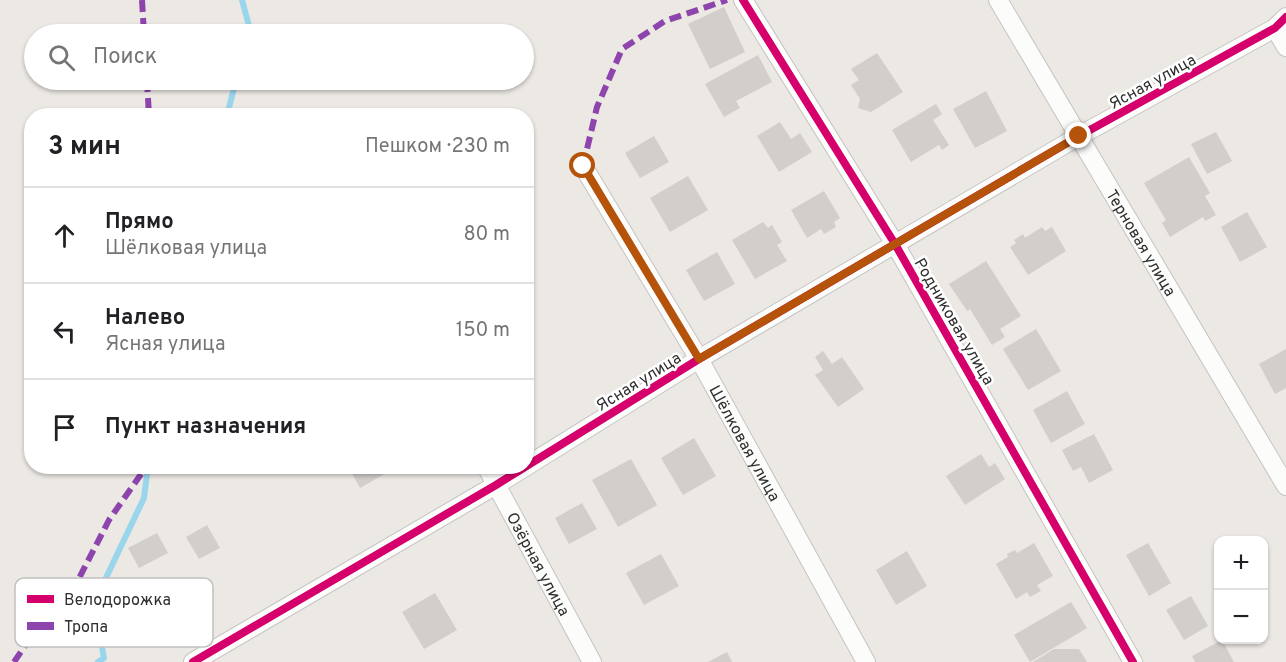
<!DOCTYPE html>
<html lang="ru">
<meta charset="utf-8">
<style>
:root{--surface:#fff;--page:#f6f6f6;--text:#202124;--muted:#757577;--line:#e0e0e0}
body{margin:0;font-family:Overpass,sans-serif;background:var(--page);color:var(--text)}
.controls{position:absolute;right:18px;bottom:18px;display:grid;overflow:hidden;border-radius:12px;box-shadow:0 2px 4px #0004}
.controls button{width:54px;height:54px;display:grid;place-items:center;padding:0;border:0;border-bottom:2px solid var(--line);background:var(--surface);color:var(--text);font:30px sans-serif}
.stop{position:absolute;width:18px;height:18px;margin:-14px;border:4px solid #b45309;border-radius:50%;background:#fff}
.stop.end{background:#b45309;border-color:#fff;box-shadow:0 2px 6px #0008}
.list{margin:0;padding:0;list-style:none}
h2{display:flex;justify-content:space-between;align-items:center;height:78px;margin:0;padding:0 24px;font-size:26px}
h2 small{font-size:20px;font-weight:400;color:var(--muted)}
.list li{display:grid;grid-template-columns:39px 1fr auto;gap:18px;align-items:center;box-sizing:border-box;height:96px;padding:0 24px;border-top:2px solid var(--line)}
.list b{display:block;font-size:22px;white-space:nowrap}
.list p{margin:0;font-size:20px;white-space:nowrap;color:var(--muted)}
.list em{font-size:20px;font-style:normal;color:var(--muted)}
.icon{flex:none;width:33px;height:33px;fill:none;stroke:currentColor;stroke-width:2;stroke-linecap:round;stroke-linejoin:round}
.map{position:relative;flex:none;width:1286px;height:662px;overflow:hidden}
.search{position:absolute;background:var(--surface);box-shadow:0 2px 4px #0004;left:24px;top:24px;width:510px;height:66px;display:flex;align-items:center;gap:15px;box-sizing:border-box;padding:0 21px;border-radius:33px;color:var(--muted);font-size:22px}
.panel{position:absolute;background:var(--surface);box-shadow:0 2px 4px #0004;left:24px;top:108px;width:510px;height:366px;border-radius:24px}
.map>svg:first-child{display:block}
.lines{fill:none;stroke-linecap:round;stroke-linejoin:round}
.stream{stroke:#99d6ec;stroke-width:6}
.building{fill:#d1cecb}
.street-casing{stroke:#c5c4c5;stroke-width:20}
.street{stroke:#fcfcfb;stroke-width:18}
.quiet{stroke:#8e44ad;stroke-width:6;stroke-dasharray:12 6;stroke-linecap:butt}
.cycleway-casing{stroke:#fff;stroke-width:11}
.cycleway{stroke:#d6006c;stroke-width:8}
.route{stroke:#b45309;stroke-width:8}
.labels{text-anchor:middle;stroke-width:5;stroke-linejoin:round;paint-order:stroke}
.street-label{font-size:16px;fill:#2e2e2e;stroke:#fff}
.key{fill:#fff;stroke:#c0c0c0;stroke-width:1.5}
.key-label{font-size:16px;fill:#2e2e2e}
</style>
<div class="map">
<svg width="1286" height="662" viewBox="0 0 1286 662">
<rect width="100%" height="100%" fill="#ece8e4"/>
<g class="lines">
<!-- stream -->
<path class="stream" d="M 242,0 L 249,26 L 247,34
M 227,116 L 236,80
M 98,662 L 104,658 L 94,603 L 144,498 L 148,466"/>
</g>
<!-- building -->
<path class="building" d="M 724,7 L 745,52 L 710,69 L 688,24 Z
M 877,53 L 903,92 L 871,112 L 858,108 L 860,99 L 851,85 L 859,80 L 851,69 Z
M 758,55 L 772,82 L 736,101 L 740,108 L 724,117 L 705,84 Z
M 986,91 L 1007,131 L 975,148 L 953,109 Z
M 936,104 L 942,114 L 933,120 L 949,145 L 942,150 L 939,145 L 911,162 L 892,130 Z
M 780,122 L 791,139 L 800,133 L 812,152 L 779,172 L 757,136 Z
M 1216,132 L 1232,161 L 1207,174 L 1191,144 Z
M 654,136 L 669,162 L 640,178 L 625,153 Z
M 1189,157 L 1210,193 L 1205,196 L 1216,215 L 1205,221 L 1203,217 L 1170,237 L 1162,223 L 1166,220 L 1144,183 Z
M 688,176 L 708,210 L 670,232 L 650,198 Z
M 824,191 L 840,218 L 834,222 L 836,227 L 824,234 L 821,229 L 807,238 L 791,210 Z
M 1247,212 L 1267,247 L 1240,262 L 1221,227 Z
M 763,222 L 768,228 L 772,225 L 782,242 L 777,245 L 787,261 L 755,279 L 732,240 Z
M 1042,227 L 1045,231 L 1052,227 L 1066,251 L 1028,275 L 1010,247 L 1016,243 L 1014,240 L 1023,234 L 1025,238 Z
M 717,252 L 735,284 L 704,301 L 686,270 Z
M 986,261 L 1021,316 L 1000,329 L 1005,337 L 992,345 L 970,309 L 967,311 L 949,284 Z
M 1036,329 L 1061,371 L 1028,390 L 1003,349 Z
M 1286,349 L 1286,388 L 1275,394 L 1259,364 Z
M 823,351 L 832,364 L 842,357 L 864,389 L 838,407 L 815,375 L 823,370 L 815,357 Z
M 1067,391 L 1085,424 L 1051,443 L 1033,410 Z
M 1094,434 L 1113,470 L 1089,483 L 1081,467 L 1073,471 L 1062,450 Z
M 694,438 L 716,476 L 683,495 L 661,458 Z
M 981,454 L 989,467 L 995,463 L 1005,479 L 965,505 L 946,476 Z
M 631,459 L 657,505 L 618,527 L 592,480 Z
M 348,466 L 385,466 L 388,472 L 360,488 Z
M 582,503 L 597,529 L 569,544 L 555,518 Z
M 207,525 L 220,548 L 199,559 L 186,537 Z
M 157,533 L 168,553 L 139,568 L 128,548 Z
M 1034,543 L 1053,576 L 1037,585 L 1041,591 L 1030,597 L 1027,592 L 1016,599 L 996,564 L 1008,557 L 1007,554 L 1015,550 L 1017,553 Z
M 1148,543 L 1171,583 L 1149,596 L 1126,555 Z
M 907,551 L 927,586 L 896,605 L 876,570 Z
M 661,554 L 679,586 L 644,605 L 626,573 Z
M 435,593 L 457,630 L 424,649 L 402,612 Z
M 1191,596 L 1208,626 L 1184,640 L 1166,610 Z
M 1071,602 L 1087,628 L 1030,662 L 1014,635 Z
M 1222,640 L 1234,662 L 1195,662 L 1192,656 Z
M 1054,649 L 1079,649 L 1087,662 L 1033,662 Z
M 727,652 L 732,662 L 708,662 Z"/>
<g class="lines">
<defs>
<g id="street">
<path d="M 743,0 L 895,244 L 1133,662"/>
<path id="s1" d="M 998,0 L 1286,486"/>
<path d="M 1275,28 L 1286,47"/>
<path id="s2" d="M 583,166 L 699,359 L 866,662"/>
<path id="s3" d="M 486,466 L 592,662"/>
<path d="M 193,662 L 496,485 L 699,359 L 895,244 L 1079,136 L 1275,28 L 1286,17"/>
</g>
</defs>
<!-- street casing -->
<use href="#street" class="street-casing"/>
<!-- street -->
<use href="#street" class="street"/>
<!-- quiet -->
<path class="quiet" d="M 142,0 L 144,34
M 147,80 L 149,116
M 583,166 L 597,107 L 622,49 L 665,21 L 727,0
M 14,662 L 40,624 L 76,584 L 109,520 L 144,470 L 143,466"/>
<defs>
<path id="cycleway" d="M 743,0 L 895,244 L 1133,662
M 193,662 L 496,485 L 699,359 L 895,244 L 1079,136 L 1275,28 L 1286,17"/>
</defs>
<!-- cycleway casing -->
<use href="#cycleway" class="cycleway-casing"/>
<!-- cycleway -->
<use href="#cycleway" class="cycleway"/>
</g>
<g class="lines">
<!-- route -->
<path class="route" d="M 583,166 L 699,359 L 1079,136"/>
</g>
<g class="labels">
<!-- street labels -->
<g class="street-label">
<text transform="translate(1152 81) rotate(-29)" y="6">Ясная улица</text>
<text dy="6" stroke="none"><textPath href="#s1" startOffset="282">Терновая улица</textPath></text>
<text transform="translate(955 321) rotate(60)" y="6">Родниковая улица</text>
<text transform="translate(638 381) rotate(-32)" y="6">Ясная улица</text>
<text dy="6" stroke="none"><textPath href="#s2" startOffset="321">Шёлковая улица</textPath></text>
<text dy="6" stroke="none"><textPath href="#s3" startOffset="111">Озёрная улица</textPath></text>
</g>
</g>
<!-- legend -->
<rect x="15" y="578" width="198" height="69" rx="9" class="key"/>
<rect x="27" y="595" width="27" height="8" fill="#d6006c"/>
<rect x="27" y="622" width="27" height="8" fill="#8e44ad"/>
<g class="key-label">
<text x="64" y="605">Велодорожка</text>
<text x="64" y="632">Тропа</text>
</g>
</svg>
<div class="controls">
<button>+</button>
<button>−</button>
</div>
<div class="stop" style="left:583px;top:166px"></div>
<div class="stop end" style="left:1079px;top:136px"></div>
<div class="search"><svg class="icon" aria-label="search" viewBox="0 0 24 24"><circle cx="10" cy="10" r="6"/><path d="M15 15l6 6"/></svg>Поиск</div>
<section class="panel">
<h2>3 мин<small>Пешком · 230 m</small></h2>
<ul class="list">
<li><svg class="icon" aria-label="ahead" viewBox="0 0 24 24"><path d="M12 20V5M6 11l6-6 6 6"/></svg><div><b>Прямо</b><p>Шёлковая улица</p></div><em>80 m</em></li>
<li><svg class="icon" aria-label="left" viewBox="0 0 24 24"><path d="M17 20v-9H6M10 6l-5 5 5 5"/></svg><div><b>Налево</b><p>Ясная улица</p></div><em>150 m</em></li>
<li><svg class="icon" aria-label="arrive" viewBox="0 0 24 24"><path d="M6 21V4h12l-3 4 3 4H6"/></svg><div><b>Пункт назначения</b></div></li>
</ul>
</section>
</div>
